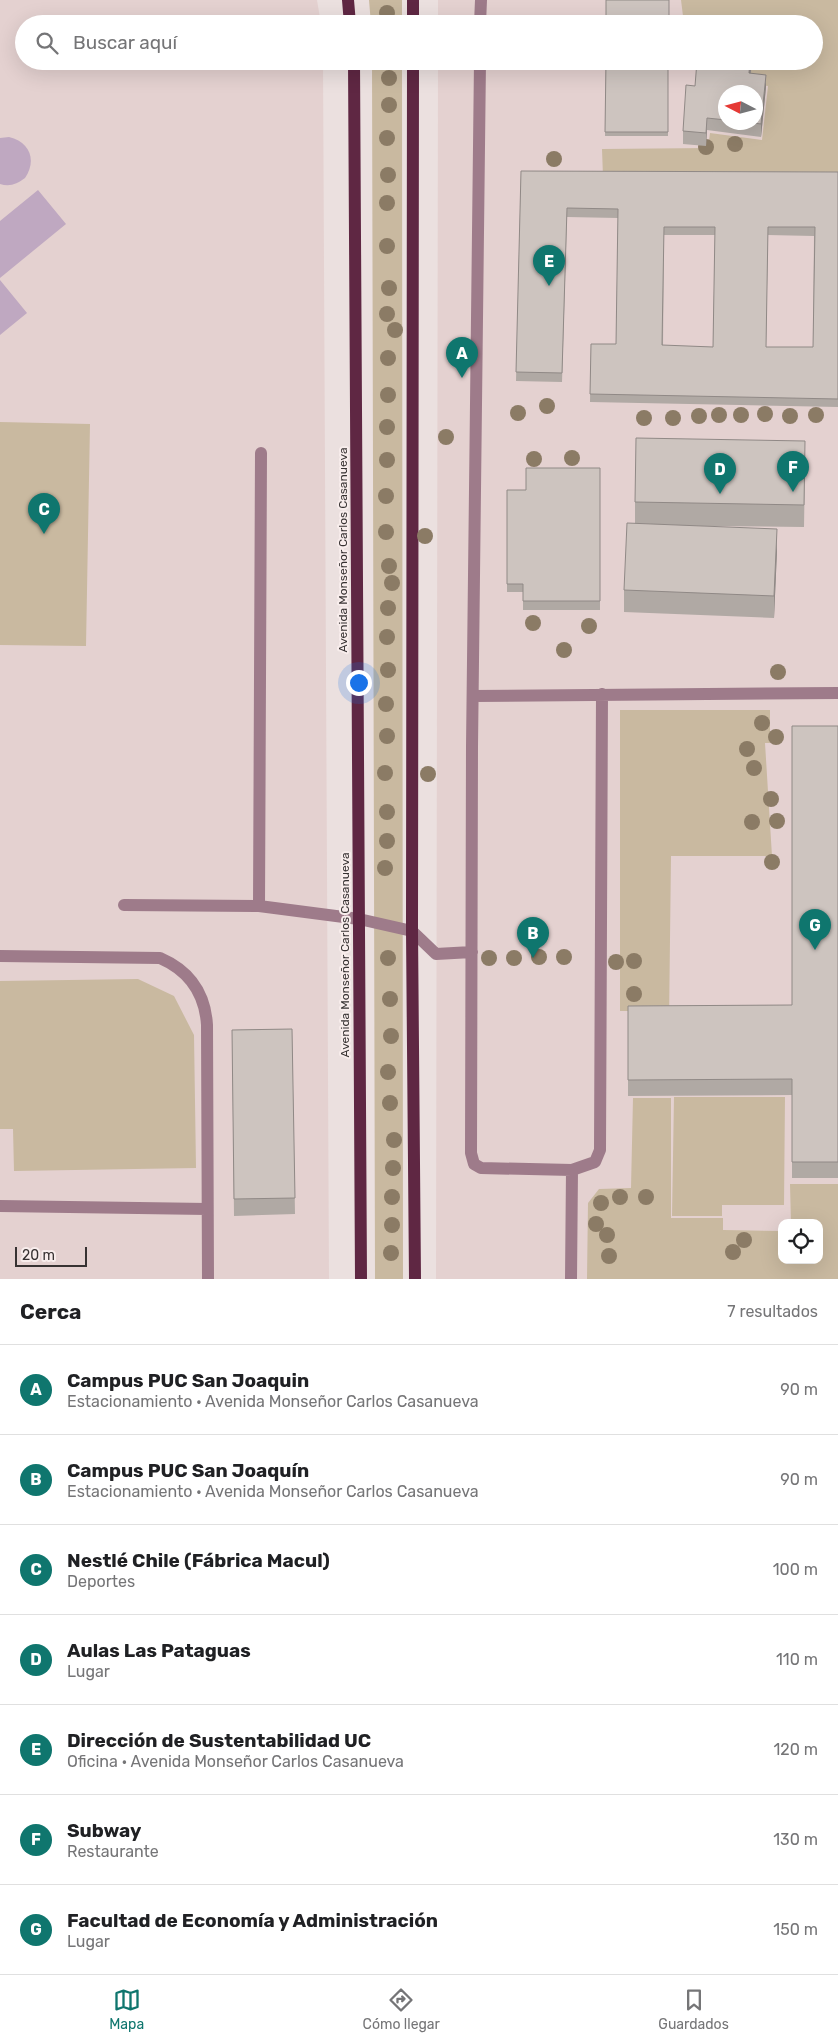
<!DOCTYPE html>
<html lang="es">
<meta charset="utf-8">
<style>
:root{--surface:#fff;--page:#f2f2f2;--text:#202124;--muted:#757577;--line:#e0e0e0;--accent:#0f766e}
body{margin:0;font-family:Rubik,sans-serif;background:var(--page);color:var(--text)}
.controls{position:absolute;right:15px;bottom:15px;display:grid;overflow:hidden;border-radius:10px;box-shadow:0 5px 20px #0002}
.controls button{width:45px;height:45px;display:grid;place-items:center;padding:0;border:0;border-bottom:1px solid var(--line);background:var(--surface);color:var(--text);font:25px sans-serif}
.compass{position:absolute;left:718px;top:85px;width:45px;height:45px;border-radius:50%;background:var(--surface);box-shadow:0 5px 20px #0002;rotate:276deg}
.scale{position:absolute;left:15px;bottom:12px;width:72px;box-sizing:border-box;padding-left:5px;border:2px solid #373232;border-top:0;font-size:14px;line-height:18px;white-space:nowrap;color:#373232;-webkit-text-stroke:4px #f8edec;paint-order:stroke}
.you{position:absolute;left:358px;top:682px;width:18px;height:18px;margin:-12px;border:4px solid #fff;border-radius:50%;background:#1a73e8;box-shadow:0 0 0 8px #1a73e833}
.badge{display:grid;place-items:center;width:32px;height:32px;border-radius:50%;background:var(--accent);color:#fff;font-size:16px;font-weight:700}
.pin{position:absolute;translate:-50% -41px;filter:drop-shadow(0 1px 2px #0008)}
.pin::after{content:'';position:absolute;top:26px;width:18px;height:15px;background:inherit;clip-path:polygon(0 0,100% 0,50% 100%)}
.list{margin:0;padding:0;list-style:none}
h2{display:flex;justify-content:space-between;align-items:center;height:65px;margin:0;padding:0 20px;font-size:21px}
h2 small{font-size:16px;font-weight:400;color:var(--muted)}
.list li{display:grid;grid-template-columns:32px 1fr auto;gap:15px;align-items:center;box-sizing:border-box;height:90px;padding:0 20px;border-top:1px solid var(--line)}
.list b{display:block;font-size:19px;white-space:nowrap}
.list p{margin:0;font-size:16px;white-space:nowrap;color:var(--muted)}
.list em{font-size:16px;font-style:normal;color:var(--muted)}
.icon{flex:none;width:28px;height:28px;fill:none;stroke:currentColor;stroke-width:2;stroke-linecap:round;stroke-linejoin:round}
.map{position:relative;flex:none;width:838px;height:1279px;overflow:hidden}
.search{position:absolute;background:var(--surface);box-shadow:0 5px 20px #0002;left:15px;right:15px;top:15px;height:55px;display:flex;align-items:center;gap:12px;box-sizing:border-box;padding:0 18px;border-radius:28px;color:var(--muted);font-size:19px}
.sheet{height:695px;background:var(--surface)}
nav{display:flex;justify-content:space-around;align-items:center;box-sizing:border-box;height:70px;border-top:1px solid var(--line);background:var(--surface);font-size:14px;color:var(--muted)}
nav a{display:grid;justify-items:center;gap:2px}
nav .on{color:var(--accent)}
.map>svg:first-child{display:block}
.built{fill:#e4d1d0;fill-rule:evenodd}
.green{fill:#c9b9a0}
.water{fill:#bfa8c1}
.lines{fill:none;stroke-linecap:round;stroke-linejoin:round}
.minor{stroke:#9e7b8a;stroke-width:12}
.major{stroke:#5f2743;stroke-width:12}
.tree{fill:#8b7b65}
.wall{fill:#b0a9a4;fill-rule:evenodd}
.shaded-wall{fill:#908986}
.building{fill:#cdc4bf;stroke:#908986;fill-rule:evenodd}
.labels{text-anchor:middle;stroke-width:4;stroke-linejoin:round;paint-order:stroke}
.street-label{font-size:12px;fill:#373232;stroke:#f8edec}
</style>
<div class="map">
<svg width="838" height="1279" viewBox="0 0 838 1279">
<rect width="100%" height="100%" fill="#ebe0df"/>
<!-- built -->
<path class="built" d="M 0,0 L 317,0 L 321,24 L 24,24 L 24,61 L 323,61 L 329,1279 L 0,1279 Z
M 438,0 L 838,0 L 838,1279 L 436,1279 L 438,61 L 814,61 L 814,24 L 438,24 ZM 726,92 L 756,92 L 756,122 L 726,122 ZM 782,1223 L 819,1223 L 819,1260 L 782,1260 Z"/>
<!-- green -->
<path class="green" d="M 369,0 L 402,0 L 402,24 L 371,24 Z
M 681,0 L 838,0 L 838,178 L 603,177 L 602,149 L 708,148 L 710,133 L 762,140 L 768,86 L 749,84 L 742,61 L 814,61 L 814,24 L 684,24 Z
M 372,61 L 402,61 L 403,1279 L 375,1279 Z
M 0,422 L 90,424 L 86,646 L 0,645 Z
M 620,710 L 770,710 L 770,743 L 765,743 L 772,856 L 671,856 L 669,1022 L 636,1011 L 620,1011 Z
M 138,979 L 174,996 L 194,1035 L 196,1168 L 14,1171 L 13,1129 L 0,1129 L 0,981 Z
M 674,1097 L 785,1097 L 784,1205 L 722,1205 L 722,1216 L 672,1216 Z
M 633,1098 L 671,1098 L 671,1218 L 723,1218 L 723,1230 L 782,1231 L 782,1260 L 819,1260 L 819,1223 L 791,1223 L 790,1184 L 838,1184 L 838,1279 L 587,1279 L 588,1203 L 599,1189 L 631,1188 Z"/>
<!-- water -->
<path class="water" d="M 9,137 C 30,142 37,160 25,178 C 17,184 10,187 0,184 L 0,138 Z
M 38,190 L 66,224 L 0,278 L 0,221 Z
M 0,280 L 27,313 L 0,335 Z"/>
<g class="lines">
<!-- minor -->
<path class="minor" d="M 480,24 L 481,0
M 480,61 L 472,747 L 471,1153 L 474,1164 L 481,1168 L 572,1170 L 595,1162 L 600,1150 L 602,694
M 473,696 L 838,693
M 124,905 L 259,906 L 359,919 L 412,931 L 436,954 L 472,952
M 259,906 L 261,453
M 0,956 L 160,958 C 190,971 205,993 207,1025 L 208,1279
M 0,1206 L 207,1209
M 571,1279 L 572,1170"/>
<!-- major -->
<path class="major" d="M 348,0 L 350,24
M 413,24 L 413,0
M 354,61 L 361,1279
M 413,61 L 412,931 L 415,1279"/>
</g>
<!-- trees -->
<g class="tree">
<circle cx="387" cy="13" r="8"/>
<circle cx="389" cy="78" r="8"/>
<circle cx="389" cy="105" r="8"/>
<circle cx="387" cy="138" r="8"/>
<circle cx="735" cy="144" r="8"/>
<circle cx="706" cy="147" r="8"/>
<circle cx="554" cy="159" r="8"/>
<circle cx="388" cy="175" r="8"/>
<circle cx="387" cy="203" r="8"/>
<circle cx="387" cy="246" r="8"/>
<circle cx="389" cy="288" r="8"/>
<circle cx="387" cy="314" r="8"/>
<circle cx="395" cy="330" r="8"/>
<circle cx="388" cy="358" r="8"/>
<circle cx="388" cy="395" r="8"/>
<circle cx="547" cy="406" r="8"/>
<circle cx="518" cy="413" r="8"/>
<circle cx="765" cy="414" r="8"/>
<circle cx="719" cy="415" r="8"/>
<circle cx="741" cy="415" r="8"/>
<circle cx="816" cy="415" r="8"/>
<circle cx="699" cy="416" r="8"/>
<circle cx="790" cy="416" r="8"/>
<circle cx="644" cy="418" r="8"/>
<circle cx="673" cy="418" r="8"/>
<circle cx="387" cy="427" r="8"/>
<circle cx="446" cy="437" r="8"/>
<circle cx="572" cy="458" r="8"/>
<circle cx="534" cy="459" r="8"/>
<circle cx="387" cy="460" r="8"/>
<circle cx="386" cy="496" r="8"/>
<circle cx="386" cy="532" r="8"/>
<circle cx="425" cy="536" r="8"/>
<circle cx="389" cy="566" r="8"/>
<circle cx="392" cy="583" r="8"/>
<circle cx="388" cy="608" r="8"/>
<circle cx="533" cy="623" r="8"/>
<circle cx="589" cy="626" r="8"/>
<circle cx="387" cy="637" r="8"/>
<circle cx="564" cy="650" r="8"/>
<circle cx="388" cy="670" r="8"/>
<circle cx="778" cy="672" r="8"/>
<circle cx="386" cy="704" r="8"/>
<circle cx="762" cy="723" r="8"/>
<circle cx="387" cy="736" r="8"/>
<circle cx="776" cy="737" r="8"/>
<circle cx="747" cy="749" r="8"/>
<circle cx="754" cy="768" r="8"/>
<circle cx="385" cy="773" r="8"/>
<circle cx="428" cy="774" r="8"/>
<circle cx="771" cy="799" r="8"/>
<circle cx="387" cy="812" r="8"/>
<circle cx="777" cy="821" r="8"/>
<circle cx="752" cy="822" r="8"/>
<circle cx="387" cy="841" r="8"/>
<circle cx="772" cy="862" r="8"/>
<circle cx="385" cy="868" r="8"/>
<circle cx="539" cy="957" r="8"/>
<circle cx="564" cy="957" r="8"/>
<circle cx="388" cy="958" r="8"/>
<circle cx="489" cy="958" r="8"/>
<circle cx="514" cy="958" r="8"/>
<circle cx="634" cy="961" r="8"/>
<circle cx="616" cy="962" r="8"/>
<circle cx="634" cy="994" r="8"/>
<circle cx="390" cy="999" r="8"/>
<circle cx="391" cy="1036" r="8"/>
<circle cx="388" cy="1072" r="8"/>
<circle cx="390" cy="1103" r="8"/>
<circle cx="394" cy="1140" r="8"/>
<circle cx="393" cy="1168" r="8"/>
<circle cx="392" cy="1197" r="8"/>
<circle cx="620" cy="1197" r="8"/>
<circle cx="646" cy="1197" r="8"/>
<circle cx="601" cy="1203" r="8"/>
<circle cx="596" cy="1224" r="8"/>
<circle cx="392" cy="1225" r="8"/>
<circle cx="607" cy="1235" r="8"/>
<circle cx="744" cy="1240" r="8"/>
<circle cx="733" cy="1252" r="8"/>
<circle cx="391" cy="1253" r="8"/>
<circle cx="609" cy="1256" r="8"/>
</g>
<!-- wall -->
<path class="wall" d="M 606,61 L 668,61 L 668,136 L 605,136 Z
M 752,61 L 751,73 L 766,87 L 761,137 L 707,130 L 706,146 L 683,144 L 683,131 L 695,86 ZM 726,92 L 756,122 L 726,122 Z
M 521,171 L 838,172 L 838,407 L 590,402 L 591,344 L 616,344 L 618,218 L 567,217 L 562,382 L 516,381 ZM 664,235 L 715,235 L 713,347 L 663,346 ZM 768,235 L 814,236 L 813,347 L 766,347 Z
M 805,463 L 804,527 L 699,526 L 777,551 L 774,618 L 624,612 L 624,590 L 635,523 L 635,502 Z
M 600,468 L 600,610 L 523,610 L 523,592 L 507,592 L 507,490 L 526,490 Z
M 838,726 L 838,1178 L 792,1178 L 792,1095 L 628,1096 L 628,1006 L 792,1005 Z
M 292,1029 L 295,1214 L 234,1216 L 232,1030 Z"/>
<!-- shaded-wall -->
<path class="shaded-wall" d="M 750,61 L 752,61 L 749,86 L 749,73 Z
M 766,75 L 766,87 L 761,137 L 761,124 Z
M 707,118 L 707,130 L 706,146 L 706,133 Z
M 777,529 L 777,551 L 774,618 L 774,596 Z"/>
<!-- building -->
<path class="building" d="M 606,0 L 669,0 L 669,24 L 606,24 Z
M 606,61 L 668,61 L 668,132 L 605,132 Z
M 697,61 L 750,61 L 749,73 L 766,75 L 761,124 L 746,122 L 756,122 L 756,92 L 726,92 L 726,120 L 707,118 L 706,133 L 683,131 L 686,85 L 695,86 Z
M 521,171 L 838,172 L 838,399 L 590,394 L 591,344 L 616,344 L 618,209 L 567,208 L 562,373 L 516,372 ZM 664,227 L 715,227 L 713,347 L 662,345 ZM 768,227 L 815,227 L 813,347 L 766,347 Z
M 636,438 L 805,441 L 804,505 L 635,502 Z
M 526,468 L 600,468 L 600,601 L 523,601 L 523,584 L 507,584 L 507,490 L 526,490 Z
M 627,523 L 777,529 L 774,596 L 624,590 Z
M 792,726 L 838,726 L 838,1162 L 792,1162 L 792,1079 L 628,1080 L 628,1006 L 792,1005 Z
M 292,1029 L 295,1198 L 234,1199 L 232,1030 Z"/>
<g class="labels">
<!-- street labels -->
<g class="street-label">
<text transform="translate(343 550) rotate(-90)" y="4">Avenida Monseñor Carlos Casanueva</text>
<text transform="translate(345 955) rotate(-90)" y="4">Avenida Monseñor Carlos Casanueva</text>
</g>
</g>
</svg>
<div class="controls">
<button><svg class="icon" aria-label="locate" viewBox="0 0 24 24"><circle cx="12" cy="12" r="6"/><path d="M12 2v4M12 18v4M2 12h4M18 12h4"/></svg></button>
</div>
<svg class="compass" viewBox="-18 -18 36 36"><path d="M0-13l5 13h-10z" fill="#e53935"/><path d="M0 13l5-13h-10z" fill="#757577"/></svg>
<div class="scale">20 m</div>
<div class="you"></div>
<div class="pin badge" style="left:462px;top:378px">A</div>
<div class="pin badge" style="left:533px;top:958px">B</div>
<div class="pin badge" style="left:44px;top:534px">C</div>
<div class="pin badge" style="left:720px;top:494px">D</div>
<div class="pin badge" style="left:549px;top:286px">E</div>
<div class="pin badge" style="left:793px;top:492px">F</div>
<div class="pin badge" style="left:815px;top:950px">G</div>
<div class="search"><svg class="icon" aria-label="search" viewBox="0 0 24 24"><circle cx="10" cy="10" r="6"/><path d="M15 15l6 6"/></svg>Buscar aquí</div>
</div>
<section class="sheet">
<h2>Cerca<small>7 resultados</small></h2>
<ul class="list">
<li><span class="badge">A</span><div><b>Campus PUC San Joaquin</b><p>Estacionamiento · Avenida Monseñor Carlos Casanueva</p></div><em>90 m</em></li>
<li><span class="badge">B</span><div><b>Campus PUC San Joaquín</b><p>Estacionamiento · Avenida Monseñor Carlos Casanueva</p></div><em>90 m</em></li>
<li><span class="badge">C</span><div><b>Nestlé Chile (Fábrica Macul)</b><p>Deportes</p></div><em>100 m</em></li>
<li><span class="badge">D</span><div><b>Aulas Las Pataguas</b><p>Lugar</p></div><em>110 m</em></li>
<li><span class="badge">E</span><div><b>Dirección de Sustentabilidad UC</b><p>Oficina · Avenida Monseñor Carlos Casanueva</p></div><em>120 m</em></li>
<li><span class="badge">F</span><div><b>Subway</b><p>Restaurante</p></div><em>130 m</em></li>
<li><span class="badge">G</span><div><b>Facultad de Economía y Administración</b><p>Lugar</p></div><em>150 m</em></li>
</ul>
</section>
<nav>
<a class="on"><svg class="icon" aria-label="map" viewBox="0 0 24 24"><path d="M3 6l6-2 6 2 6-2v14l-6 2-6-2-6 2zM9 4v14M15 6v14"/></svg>Mapa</a>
<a><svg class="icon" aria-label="directions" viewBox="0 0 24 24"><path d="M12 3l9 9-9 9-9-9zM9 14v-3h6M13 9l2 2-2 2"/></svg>Cómo llegar</a>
<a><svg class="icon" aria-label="saved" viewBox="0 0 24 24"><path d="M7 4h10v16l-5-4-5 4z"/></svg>Guardados</a>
</nav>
